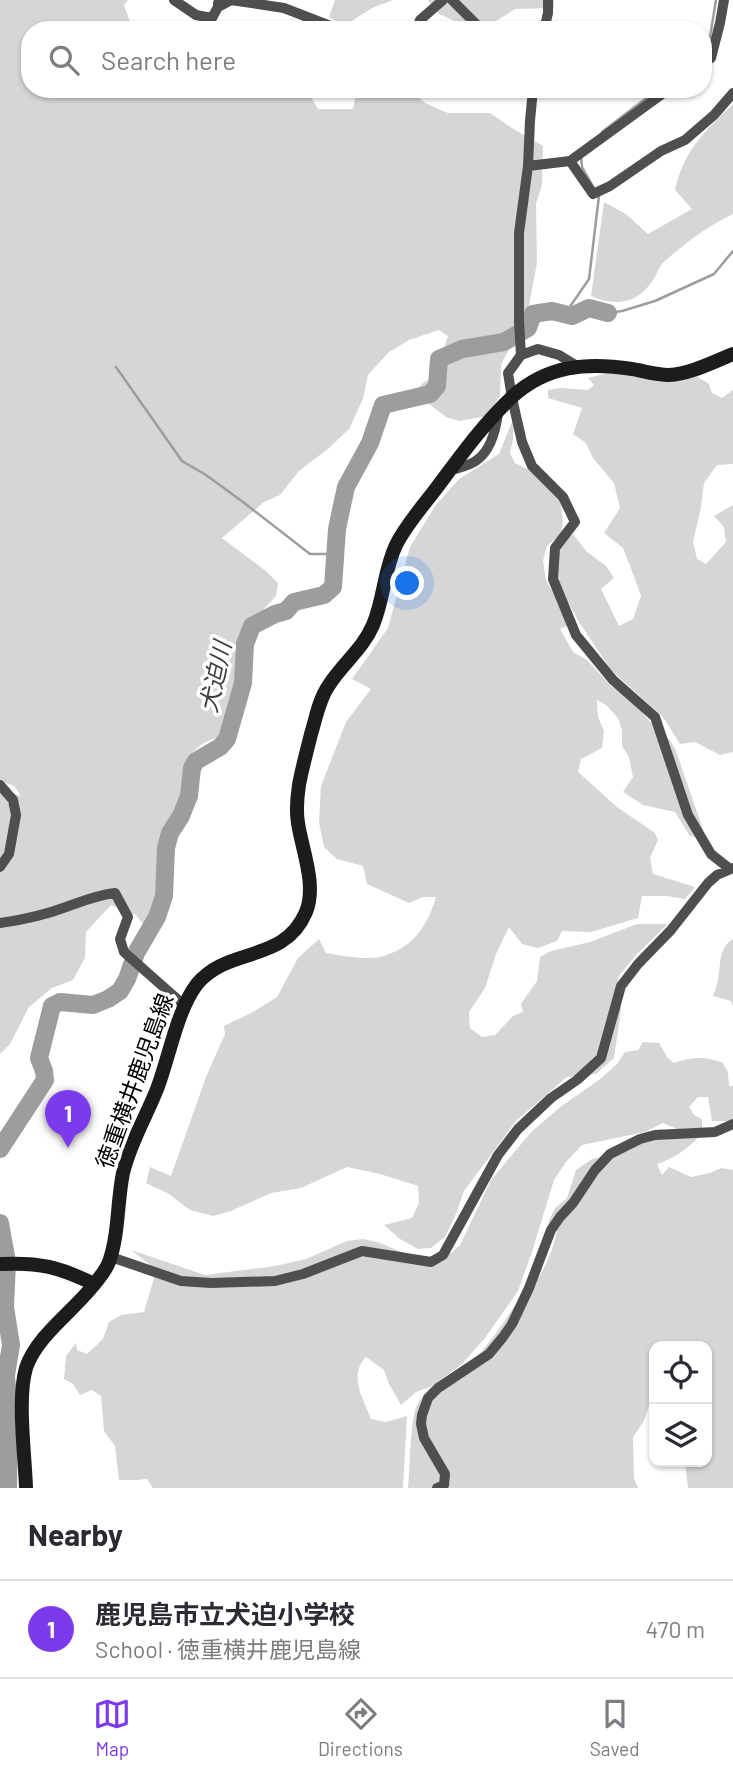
<!DOCTYPE html>
<meta charset="utf-8">
<style>
:root{--surface:#fff;--page:#f2f2f3;--text:#2b2b33;--muted:#7c7c81;--line:#e1e1e2;--accent:#7c3aed}
body{margin:0;font-family:Barlow,"Noto Sans JP",sans-serif;background:var(--page);color:var(--text)}
.controls{position:absolute;right:21px;bottom:21px;display:grid;overflow:hidden;border-radius:14px;box-shadow:0 2px 5px #0004}
.controls button{width:63px;height:63px;display:grid;place-items:center;padding:0;border:0;border-bottom:2px solid var(--line);background:var(--surface);color:var(--text);font:35px sans-serif}
.you{position:absolute;left:408px;top:584px;width:24px;height:24px;margin:-18px;border:5px solid #fff;border-radius:50%;background:#1a73e8;box-shadow:0 0 0 10px #1a73e833}
.badge{display:grid;place-items:center;width:46px;height:46px;border-radius:50%;background:var(--accent);color:#fff;font-size:23px;font-weight:700}
.pin{position:absolute;translate:-50% -58px;filter:drop-shadow(0 2px 4px #0008)}
.pin::after{content:'';position:absolute;top:37px;width:24px;height:21px;background:inherit;clip-path:polygon(0 0,100% 0,50% 100%)}
.list{margin:0;padding:0;list-style:none}
h2{display:flex;justify-content:space-between;align-items:center;height:91px;margin:0;padding:0 28px;font-size:30px}
h2 small{font-size:23px;font-weight:400;color:var(--muted)}
.list li{display:grid;grid-template-columns:46px 1fr auto;gap:21px;align-items:center;box-sizing:border-box;height:98px;padding:0 28px;border-top:2px solid var(--line)}
.list b{display:block;font-size:26px;white-space:nowrap}
.list p{margin:0;font-size:23px;white-space:nowrap;color:var(--muted)}
.list em{font-size:23px;font-style:normal;color:var(--muted)}
.icon{flex:none;width:38px;height:38px;fill:none;stroke:currentColor;stroke-width:2;stroke-linecap:round;stroke-linejoin:round}
.map{position:relative;flex:none;width:733px;height:1488px;overflow:hidden}
.search{position:absolute;background:var(--surface);box-shadow:0 2px 5px #0004;left:21px;right:21px;top:21px;height:77px;display:flex;align-items:center;gap:18px;box-sizing:border-box;padding:0 24px;border-radius:28px;color:var(--muted);font-size:26px}
.sheet{height:189px;background:var(--surface)}
nav{display:flex;justify-content:space-around;align-items:center;box-sizing:border-box;height:98px;border-top:2px solid var(--line);background:var(--surface);font-size:19px;color:var(--muted)}
nav a{display:grid;justify-items:center;gap:4px}
nav .on{color:var(--accent)}
.map>svg:first-child{display:block}
.green{fill:#d6d6d6}
.lines{fill:none;stroke-linecap:round;stroke-linejoin:round}
.stream{stroke:#9d9d9d;stroke-width:2.5}
.river{stroke:#9d9d9d;stroke-width:18}
.minor{stroke:#4f4f4f;stroke-width:10}
.secondary{stroke:#1c1c1c;stroke-width:14}
.labels{text-anchor:middle;stroke-width:7;stroke-linejoin:round;paint-order:stroke}
.street-label{font-size:23px;fill:#000;stroke:#fff}
.water-label{font-size:24px;font-style:italic;fill:#3e3e3e;stroke:#fff}
</style>
<div class="map">
<svg width="733" height="1488" viewBox="0 0 733 1488">
<rect width="100%" height="100%" fill="#fff"/>
<!-- green -->
<path class="green" d="M 0,0 L 128,0 L 124,5 L 133,30 L 30,30 L 30,89 L 306,89 L 318,109 L 353,109 L 357,89 L 408,89 L 425,103 L 448,113 L 490,113 L 512,128 L 543,146 L 542,185 L 536,204 L 537,263 L 528,310 L 501,365 L 500,396 L 487,416 L 459,421 L 446,417 L 414,392 L 423,383 L 434,377 L 448,336 L 439,330 L 409,340 L 389,352 L 368,375 L 363,399 L 349,429 L 329,448 L 299,471 L 280,495 L 264,502 L 222,538 L 266,571 L 278,583 L 276,596 L 264,609 L 235,688 L 227,723 L 221,735 L 202,744 L 188,756 C 187,770 187,785 181,798 C 177,810 167,820 165,832 C 157,867 164,894 145,927 L 136,915 L 111,905 L 86,932 L 85,958 L 73,980 L 52,988 L 29,1007 L 10,1044 L 0,1054 L 0,788 L 21,796 L 14,786 L 0,781 Z
M 335,0 L 393,0 L 372,8 L 344,26 L 329,17 Z
M 428,0 L 554,0 L 554,8 L 515,9 L 496,21 L 499,30 L 463,30 L 457,22 L 439,14 Z
M 733,104 L 733,214 C 708,226 685,243 665,261 C 659,266 657,274 653,280 C 638,304 615,307 591,296 L 604,202 L 626,214 L 648,234 L 692,209 L 675,190 C 684,150 704,132 733,104 Z
M 608,373 C 637,378 666,380 695,375 L 709,384 L 712,393 L 722,398 L 733,390 L 733,464 L 717,465 L 704,483 L 701,507 L 693,542 L 697,559 L 706,564 L 726,542 L 724,527 L 714,516 L 733,505 L 733,752 L 720,755 L 695,742 L 680,744 L 663,717 L 611,670 L 579,622 L 560,588 L 555,560 L 563,542 L 573,534 L 586,551 L 606,566 L 614,578 L 601,589 L 619,626 L 633,619 L 641,596 L 635,579 L 623,548 L 604,533 L 620,508 L 614,483 L 593,458 L 586,443 L 573,434 L 582,408 L 548,398 L 548,390 L 561,388 L 588,390 L 594,385 L 588,378 Z
M 514,417 L 513,439 L 510,453 L 515,463 L 529,470 L 560,499 L 563,520 L 561,534 L 547,546 L 543,561 L 546,580 L 571,624 L 560,629 L 573,652 L 587,660 L 611,686 L 632,701 L 653,725 L 670,740 L 676,751 L 706,838 L 690,836 L 675,812 L 643,805 L 623,792 L 633,777 L 629,757 L 622,746 L 622,730 L 618,718 L 606,705 L 597,700 L 598,717 L 604,731 L 602,748 L 581,759 L 578,772 L 617,807 L 655,833 L 658,840 L 650,858 L 653,874 L 695,887 L 685,899 L 666,896 L 642,896 L 638,918 L 591,932 L 562,931 L 557,941 L 538,948 L 522,944 L 509,927 L 496,954 L 485,988 L 469,1012 L 470,1028 L 482,1037 L 495,1035 L 513,1016 L 523,1012 L 521,1004 L 537,981 L 540,957 L 551,951 L 590,942 L 637,924 L 668,924 L 636,955 L 618,977 L 621,1010 L 614,1058 L 596,1074 L 567,1077 L 516,1121 L 464,1191 L 456,1214 L 445,1237 L 431,1248 L 418,1249 L 400,1239 L 384,1225 L 412,1218 L 419,1203 L 418,1186 L 380,1174 L 347,1167 L 301,1188 L 271,1193 L 231,1211 L 213,1216 L 190,1210 L 169,1194 L 146,1183 L 150,1167 L 171,1176 L 206,1077 L 225,1034 L 224,1026 L 251,1013 L 277,997 L 298,958 L 319,939 L 326,953 C 342,956 363,960 380,957 C 412,949 427,927 436,897 L 423,897 L 409,903 L 367,884 L 363,866 L 337,859 L 324,847 L 319,822 L 321,786 L 346,722 L 371,689 L 352,679 L 388,628 L 410,547 L 435,506 L 459,479 L 499,454 Z
M 733,939 L 733,1006 L 731,1001 L 713,996 C 715,991 717,985 718,980 C 721,965 718,948 733,939 Z
M 643,1042 L 659,1043 L 667,1057 L 674,1063 C 694,1057 704,1056 723,1063 L 728,1072 L 729,1086 L 733,1086 L 733,1121 L 712,1121 L 708,1097 L 698,1097 L 689,1107 L 694,1115 L 702,1119 L 702,1128 L 677,1129 L 663,1123 L 645,1132 L 582,1145 L 566,1162 L 554,1180 L 532,1252 L 518,1291 L 504,1311 L 485,1338 L 461,1365 L 432,1386 L 416,1392 L 401,1405 L 389,1384 L 384,1370 L 366,1357 C 348,1376 363,1398 371,1419 L 386,1422 L 407,1416 L 403,1488 L 153,1488 L 147,1479 L 136,1480 L 119,1480 L 115,1446 L 104,1431 L 101,1396 L 92,1390 L 80,1395 L 73,1384 L 64,1379 L 66,1356 L 76,1343 L 77,1350 L 87,1354 L 103,1339 L 109,1322 L 121,1315 L 144,1312 L 154,1278 L 149,1264 L 131,1250 L 205,1275 L 275,1266 L 306,1259 L 347,1241 L 363,1239 L 377,1242 L 407,1254 L 434,1258 L 451,1253 L 460,1245 L 491,1180 L 532,1131 L 563,1105 L 599,1080 L 617,1064 L 625,1052 L 638,1050 Z
M 660,1129 L 699,1137 C 687,1149 673,1159 657,1164 L 662,1175 L 669,1167 L 691,1177 L 710,1173 L 721,1168 L 733,1170 L 733,1488 L 688,1488 L 685,1462 L 707,1462 L 707,1346 L 654,1346 L 654,1403 L 650,1403 L 644,1421 L 633,1437 L 634,1478 L 638,1488 L 408,1488 C 410,1470 410,1415 418,1403 C 428,1389 451,1378 465,1367 C 488,1348 499,1328 516,1304 C 522,1295 531,1289 537,1280 C 546,1266 554,1247 557,1230 L 548,1223 L 555,1208 L 567,1198 L 576,1170 L 592,1159 L 624,1152 L 647,1141 Z"/>
<g class="lines">
<!-- stream -->
<path class="stream" d="M 703,49 L 710,37 L 716,0
M 602,132 L 658,89
M 581,156 L 582,167 L 594,188
M 608,313 L 622,311 L 655,301 L 714,274 L 733,251
M 565,314 L 589,279 L 599,196 L 598,194
M 116,367 L 182,461 L 206,475 L 243,502 L 310,554 L 336,554"/>
<!-- river -->
<path class="river" d="M 0,1149 L 45,1080 L 44,1071 L 39,1058 L 52,1006 L 60,1002 L 93,1005 L 108,999 L 120,991 L 127,979 L 136,953 L 157,917 L 164,896 L 166,848 L 170,833 L 181,816 L 189,796 L 192,768 L 196,761 L 220,747 L 227,739 L 243,683 L 245,644 L 252,626 L 275,614 L 286,611 L 294,602 L 324,595 L 333,587 L 337,529 L 346,487 L 370,443 L 383,405 L 430,394 L 437,386 L 439,359 L 462,349 L 504,342 L 528,328 L 533,314 L 552,311 L 572,316 L 589,308 L 608,313
M 0,1223 L 7,1262 L 5,1307 L 11,1345 L 6,1375 L 9,1421 L 8,1488"/>
<!-- minor -->
<path class="minor" d="M 174,0 L 196,15 L 212,18 L 218,7 L 218,3
M 452,0 L 479,27 L 483,30
M 218,7 L 231,0 L 284,8 L 333,27 L 337,30
M 416,30 L 420,20 L 443,0
M 544,30 L 548,13 L 548,0
M 703,63 L 711,58 L 720,23 L 724,0
M 533,89 L 530,121 L 528,166 L 519,233 L 519,321 L 521,355 L 508,373 L 512,398 L 522,442 L 532,466 L 563,497 L 575,522 L 555,548 L 553,579 L 576,635 L 613,680 L 655,717 L 688,815 L 711,854 L 730,869
M 570,161 L 669,89
M 528,166 L 570,161 L 593,194 L 610,186 L 661,151 L 685,140 L 714,115 L 733,93
M 521,355 L 538,349 L 559,355 L 577,366
M 449,471 C 457,468 470,466 477,460 C 491,450 496,429 498,413
M 0,785 L 13,800 L 16,815 L 9,854 L 0,867
M 0,923 C 22,920 45,915 66,907 C 83,901 97,895 115,893 L 128,917 L 120,939 L 124,952 L 185,1006
M 111,1257 L 181,1281 L 211,1283 L 275,1281 L 303,1274 L 362,1251 L 431,1262 L 443,1255 L 498,1155 L 518,1129 L 551,1098 L 577,1080 L 601,1058 L 621,986 L 638,964 L 671,930 L 708,883 L 717,875 L 733,868
M 437,1488 L 444,1485 L 445,1474 L 424,1438 L 421,1424 L 422,1415 L 428,1398 L 438,1388 L 489,1354 L 503,1337 L 512,1324 L 529,1288 L 551,1230 L 560,1217 L 573,1203 L 595,1170 L 610,1154 L 640,1139 L 655,1135 L 715,1132 L 733,1124"/>
<!-- secondary -->
<path class="secondary" d="M 0,1264 C 40,1262 59,1267 94,1284
M 26,1488 C 25,1455 17,1398 26,1368 C 36,1337 72,1312 92,1287 C 99,1278 105,1272 109,1262 C 119,1234 117,1202 123,1173 C 130,1143 146,1117 157,1089 C 169,1058 177,1010 197,984 C 228,946 284,964 306,912 C 317,885 302,850 298,823 C 296,811 297,798 299,785 C 302,768 307,751 311,734 C 316,718 319,699 329,685 C 342,664 363,649 373,625 C 384,599 384,570 396,545 C 406,525 422,507 435,490 C 459,458 483,424 512,397 C 547,365 587,362 632,369 C 644,371 656,375 669,375 C 690,374 713,362 733,354"/>
</g>
<g class="labels">
<!-- street labels -->
<g class="street-label">
<text transform="translate(135 1081) rotate(-70)" y="8">徳重横井鹿児島線</text>
</g>
<!-- water labels -->
<g class="water-label">
<text transform="translate(216 677) rotate(-78)" y="8">犬迫川</text>
</g>
</g>
</svg>
<div class="controls">
<button><svg class="icon" aria-label="locate" viewBox="0 0 24 24"><circle cx="12" cy="12" r="6"/><path d="M12 2v4M12 18v4M2 12h4M18 12h4"/></svg></button>
<button><svg class="icon" aria-label="layers" viewBox="0 0 24 24"><path d="M12 4l9 5-9 5-9-5zM3 14l9 5 9-5"/></svg></button>
</div>
<div class="you"></div>
<div class="pin badge" style="left:68px;top:1148px">1</div>
<div class="search"><svg class="icon" aria-label="search" viewBox="0 0 24 24"><circle cx="10" cy="10" r="6"/><path d="M15 15l6 6"/></svg>Search here</div>
</div>
<section class="sheet">
<h2>Nearby<small></small></h2>
<ul class="list">
<li><span class="badge">1</span><div><b>鹿児島市立犬迫小学校</b><p>School · 徳重横井鹿児島線</p></div><em>470 m</em></li>
</ul>
</section>
<nav>
<a class="on"><svg class="icon" aria-label="map" viewBox="0 0 24 24"><path d="M3 6l6-2 6 2 6-2v14l-6 2-6-2-6 2zM9 4v14M15 6v14"/></svg>Map</a>
<a><svg class="icon" aria-label="directions" viewBox="0 0 24 24"><path d="M12 3l9 9-9 9-9-9zM9 14v-3h6M13 9l2 2-2 2"/></svg>Directions</a>
<a><svg class="icon" aria-label="saved" viewBox="0 0 24 24"><path d="M7 4h10v16l-5-4-5 4z"/></svg>Saved</a>
</nav>
